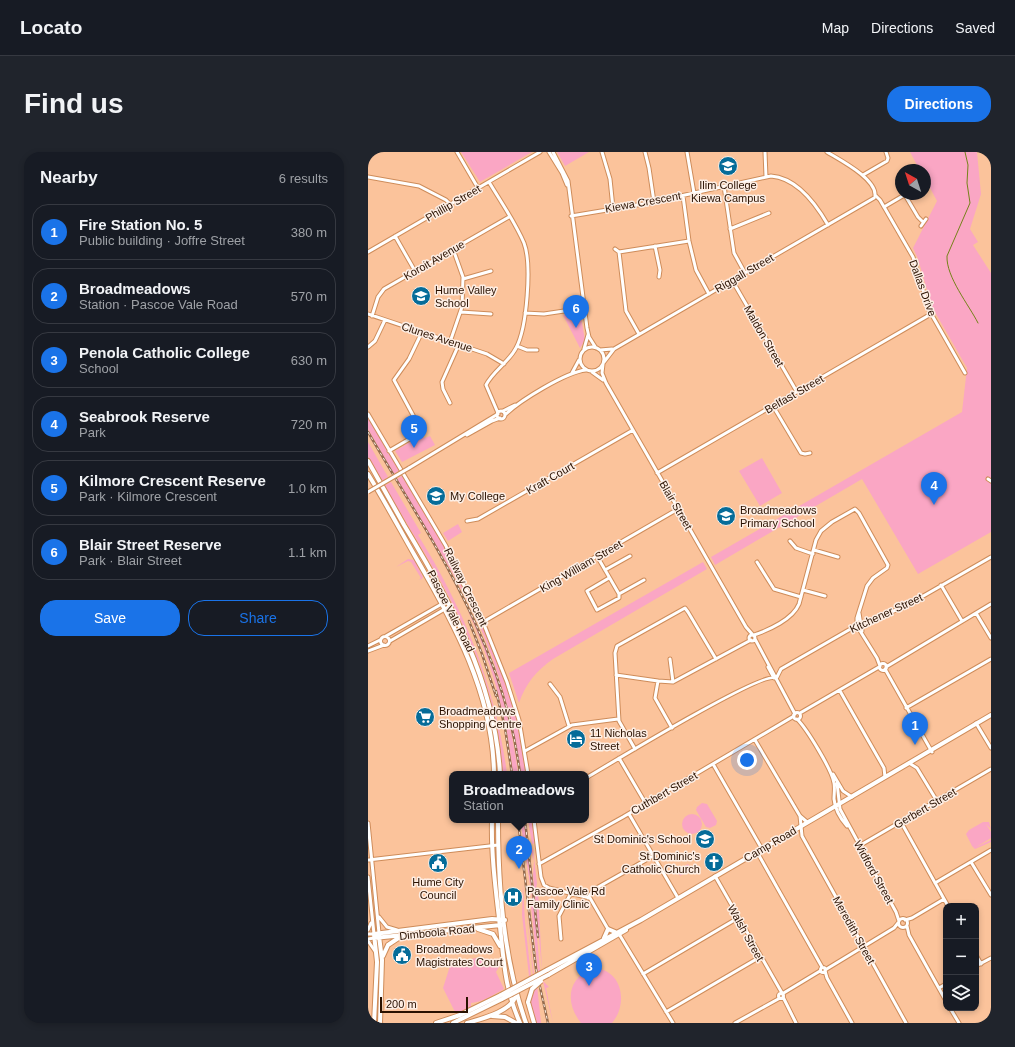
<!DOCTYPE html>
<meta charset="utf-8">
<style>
:root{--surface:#171b24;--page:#20242c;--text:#f1f3f6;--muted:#9ea1a6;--line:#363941;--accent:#1a73e8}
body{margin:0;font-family:Helvetica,sans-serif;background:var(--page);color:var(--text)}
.controls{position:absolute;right:12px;bottom:12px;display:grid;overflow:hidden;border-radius:8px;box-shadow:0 2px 6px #0003}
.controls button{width:36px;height:36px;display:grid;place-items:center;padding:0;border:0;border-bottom:1px solid var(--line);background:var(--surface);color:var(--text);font:20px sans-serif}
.compass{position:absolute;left:527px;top:12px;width:36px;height:36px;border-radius:50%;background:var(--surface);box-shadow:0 2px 6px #0003;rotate:321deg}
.scale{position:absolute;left:12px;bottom:10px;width:88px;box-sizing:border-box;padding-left:4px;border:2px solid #2a1100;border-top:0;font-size:11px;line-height:14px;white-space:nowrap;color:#2a1100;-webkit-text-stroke:3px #fdeee4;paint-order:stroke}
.you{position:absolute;left:379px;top:608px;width:14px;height:14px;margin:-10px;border:3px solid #fff;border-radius:50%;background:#1a73e8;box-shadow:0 0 0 6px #1a73e833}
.badge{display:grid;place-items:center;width:26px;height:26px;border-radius:50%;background:var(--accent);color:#fff;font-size:13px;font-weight:700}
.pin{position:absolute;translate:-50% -33px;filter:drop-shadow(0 1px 2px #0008)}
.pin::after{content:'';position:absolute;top:21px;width:14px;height:12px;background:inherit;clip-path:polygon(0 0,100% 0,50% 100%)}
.popup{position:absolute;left:81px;top:619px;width:140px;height:52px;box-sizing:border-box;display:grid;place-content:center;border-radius:8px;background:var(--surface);filter:drop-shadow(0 1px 3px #0005);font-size:13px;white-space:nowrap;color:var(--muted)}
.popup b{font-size:15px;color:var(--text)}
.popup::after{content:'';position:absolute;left:50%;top:100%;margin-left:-8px;border:8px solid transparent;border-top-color:var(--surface)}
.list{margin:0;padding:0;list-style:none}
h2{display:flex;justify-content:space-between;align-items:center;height:52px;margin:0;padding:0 16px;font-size:17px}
h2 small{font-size:13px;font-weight:400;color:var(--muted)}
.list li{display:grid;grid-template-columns:26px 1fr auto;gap:12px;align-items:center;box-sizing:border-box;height:56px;margin:0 8px 8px;padding:0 8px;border:1px solid var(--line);border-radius:16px}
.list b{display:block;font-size:15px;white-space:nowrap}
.list p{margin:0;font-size:13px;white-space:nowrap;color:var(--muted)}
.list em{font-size:13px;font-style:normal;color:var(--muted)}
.actions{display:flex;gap:8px;padding:12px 16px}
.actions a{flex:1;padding:9px 0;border:1px solid var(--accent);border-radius:16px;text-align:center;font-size:14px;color:var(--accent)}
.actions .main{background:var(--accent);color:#fff}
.icon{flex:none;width:22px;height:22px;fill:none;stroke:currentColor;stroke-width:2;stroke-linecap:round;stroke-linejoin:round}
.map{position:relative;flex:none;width:623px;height:871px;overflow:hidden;border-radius:16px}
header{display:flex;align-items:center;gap:24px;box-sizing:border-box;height:56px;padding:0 20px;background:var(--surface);border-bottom:1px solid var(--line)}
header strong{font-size:19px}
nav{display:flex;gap:22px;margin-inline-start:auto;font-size:14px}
.intro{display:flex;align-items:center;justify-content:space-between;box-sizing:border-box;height:96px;padding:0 24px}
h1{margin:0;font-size:28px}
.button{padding:10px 18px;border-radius:16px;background:var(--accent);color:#fff;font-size:14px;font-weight:700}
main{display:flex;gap:24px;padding:0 24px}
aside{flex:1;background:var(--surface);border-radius:16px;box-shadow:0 2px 6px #0003}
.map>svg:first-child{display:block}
.green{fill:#faa6c4}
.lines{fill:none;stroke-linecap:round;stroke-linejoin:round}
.stream{stroke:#758219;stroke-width:1}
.minor-casing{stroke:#ce8c5a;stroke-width:5}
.major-casing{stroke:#ce8c5a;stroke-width:6}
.minor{stroke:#fff;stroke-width:3}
.major{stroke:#fff;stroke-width:4}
.rail-casing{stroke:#946b4f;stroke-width:2.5}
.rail{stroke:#fdeee4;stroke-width:1;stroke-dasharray:3;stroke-linecap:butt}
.minor-bridge-casing{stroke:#ce8c5a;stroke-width:5;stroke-linecap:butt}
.major-bridge-casing{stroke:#ce8c5a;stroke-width:6;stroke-linecap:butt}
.minor-bridge{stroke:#fff;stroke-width:3}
.major-bridge{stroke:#fff;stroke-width:4}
.labels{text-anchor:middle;stroke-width:3;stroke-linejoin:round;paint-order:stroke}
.poi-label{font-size:11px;fill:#2a1100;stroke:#fdeee4;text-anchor:start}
.street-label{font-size:11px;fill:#2a1100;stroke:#fdeee4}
</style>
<header>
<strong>Locato</strong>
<nav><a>Map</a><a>Directions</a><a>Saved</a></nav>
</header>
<div class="intro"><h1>Find us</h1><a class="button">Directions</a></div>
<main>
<aside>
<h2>Nearby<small>6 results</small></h2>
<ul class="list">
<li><span class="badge">1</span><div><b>Fire Station No. 5</b><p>Public building · Joffre Street</p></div><em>380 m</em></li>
<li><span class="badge">2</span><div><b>Broadmeadows</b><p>Station · Pascoe Vale Road</p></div><em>570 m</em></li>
<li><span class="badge">3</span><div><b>Penola Catholic College</b><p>School</p></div><em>630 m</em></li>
<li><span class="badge">4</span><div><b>Seabrook Reserve</b><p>Park</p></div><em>720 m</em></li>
<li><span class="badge">5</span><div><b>Kilmore Crescent Reserve</b><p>Park · Kilmore Crescent</p></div><em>1.0 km</em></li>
<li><span class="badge">6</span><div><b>Blair Street Reserve</b><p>Park · Blair Street</p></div><em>1.1 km</em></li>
</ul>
<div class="actions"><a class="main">Save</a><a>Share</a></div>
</aside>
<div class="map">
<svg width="623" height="871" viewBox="0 0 623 871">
<rect width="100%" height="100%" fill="#fbc39b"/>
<!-- green -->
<path class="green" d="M 93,0 L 164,0 L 112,30 Z
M 189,0 L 221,0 L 197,14 Z
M 542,0 L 609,0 L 613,42 L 602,77 L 610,90 L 605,93 L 623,121 L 623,380 L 550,422 L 494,327 L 347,413 L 343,405 L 594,260 L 599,216 L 564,155 L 550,107 L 545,96 L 569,49 L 561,34 L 562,30 L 557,27 L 557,18 L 548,18 L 550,15 Z
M 212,160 L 217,188 L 212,196 L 195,163 Z
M 0,265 L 32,318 L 26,322 L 0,277 Z
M 52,284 L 57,286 L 62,284 L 67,293 L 34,310 L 27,299 Z
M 0,290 L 20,325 L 14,329 L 0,305 Z
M 394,306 L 414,341 L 392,354 L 371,319 Z
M 35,323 L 77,396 L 83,411 L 114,473 L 135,524 L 148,564 L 158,622 L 153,622 C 146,574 134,528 116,484 C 93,429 58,378 29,327 Z
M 23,330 L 53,381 L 50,383 C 96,457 128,535 139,622 L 134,622 C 131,515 70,423 16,334 Z
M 90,372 L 94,380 L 80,389 L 75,381 Z
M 40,407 L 46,408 L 55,425 L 54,427 L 51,428 L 53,426 L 43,410 L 40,409 L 28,415 Z
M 335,410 L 339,417 L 185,507 C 168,519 158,531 151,551 L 141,521 Z
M 100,459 C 105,462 109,474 111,480 C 131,526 144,573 150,622 L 145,622 C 139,565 124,511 100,459 Z
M 334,651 L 339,652 L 349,669 L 348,673 L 342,676 L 338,675 L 328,658 L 329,655 Z
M314 672a10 10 0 1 1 20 0a10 10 0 1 1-20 0Z
M 151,668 L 156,668 L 166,750 L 172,819 L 170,820 L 160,727 L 163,753 L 165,753 L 153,673 Z
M 160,668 L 164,668 L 167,691 L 164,692 Z
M 615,670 L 621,670 L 623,677 L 618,672 L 623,680 L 623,686 L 608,695 L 623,688 L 623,690 L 607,697 L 604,694 L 598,682 L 601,678 Z
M 165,697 L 169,731 L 168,737 L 170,738 L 174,818 L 165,723 L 166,709 L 163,698 Z
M 320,712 L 323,717 L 312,724 L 309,718 Z
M 155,732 L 157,770 L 163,824 L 161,824 L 154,763 Z
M 158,756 L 166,822 L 165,822 Z
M 109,806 L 130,808 L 132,813 L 128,820 L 136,837 C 125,843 115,850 103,851 L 103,856 L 88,862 L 75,836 L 82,814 C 92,812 99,807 109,806 Z
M 224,816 C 254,816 261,851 244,871 L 213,871 C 197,851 199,827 224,816 Z
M 175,829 L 181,835 L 178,836 L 185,871 Z
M 169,833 L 173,871 L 168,871 C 163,855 158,848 169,833 Z"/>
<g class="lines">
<!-- stream -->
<path class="stream" d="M 597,0 L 600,13 L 599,31 L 602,51 L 579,104 C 578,125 601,153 610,171"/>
<defs>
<path id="minor" d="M 89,0 L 110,36
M 181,0 L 194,21 L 199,33
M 185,0 L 200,29 L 219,176 L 221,185 L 228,196
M 234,0 L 242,27 L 245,56
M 277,0 L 281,16 L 286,50
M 319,0 L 326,41
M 397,0 L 398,25
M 459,0 C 472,8 509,27 507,44
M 495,23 L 519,9 L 520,6 L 518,0
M 0,25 L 51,34 L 78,48 L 82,52
M 121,30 C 133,50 147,70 156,91 C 164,112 159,176 148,196 C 141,210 125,219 118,233 L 130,261
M 557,31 L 559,30
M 356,34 L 366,101 L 377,121
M 507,43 L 512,48 L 545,105 L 561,158 L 597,221
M 537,43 L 550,65 L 555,70
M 315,44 L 321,89 L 328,118 L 341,142
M 516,55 L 538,42
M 203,64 L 281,51 L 403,24 C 429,26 448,52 460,73
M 553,74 L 558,67
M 362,77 L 401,61
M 27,84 L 47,119
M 287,94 L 292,118 L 291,125
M 247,97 L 251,100 L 258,159 L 271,182
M 0,100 L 172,0
M 251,100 L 321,89
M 95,127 L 123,119
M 364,128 L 429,240
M 93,160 L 123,162
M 157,161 L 176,162 L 216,156
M 0,162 L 119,202 L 136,212
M 4,164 L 10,145 L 16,137 L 141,65
M 82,190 L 94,155 L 95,125 L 85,97
M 149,194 L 159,198 L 169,198
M212 207a12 12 0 1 1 24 0a12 12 0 1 1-24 0Z
M 0,195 L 7,189 L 17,168
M 216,197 L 220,183
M 232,198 L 244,197
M 236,210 L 246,197 L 506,46
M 235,212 L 234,221 L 238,231 L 378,475 L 385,483
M 224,220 L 235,228
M 204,221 L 211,208
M 82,251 L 75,237 L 74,230 L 91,192
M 405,254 L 433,301 L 437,302 L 442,301
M 135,259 L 147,253
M129 263a4 4 0 1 1 8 0a4 4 0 1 1-8 0Z
M 0,262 L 78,394 L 86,414 L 115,470 L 139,530 L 151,568 L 160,622
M 137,263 C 151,249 198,220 218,218
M 99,283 L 124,269 L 132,266
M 21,299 L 50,282 L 53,278 L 26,228 L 41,207 L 54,180
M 41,316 L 130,262
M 289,321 L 563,162
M 620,327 L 623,329
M 99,369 L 110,367 L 265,278
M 422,389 L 428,396 L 445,402
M 446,398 L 470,405
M 229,404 L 251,442
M 389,410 L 406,437 L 433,445
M 237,418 L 262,404
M 241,426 L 219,439 L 229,458 L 251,446 L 251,442
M 573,433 L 594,469
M 435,438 L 457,444
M 251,442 L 276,428
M 491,461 L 494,479
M 608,461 L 623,486
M 115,470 L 310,357
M 386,483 C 401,478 425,467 431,452 L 448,388 L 453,379 L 464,370 L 487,357 L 491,361 L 520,413 L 519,416 L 505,426 L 499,434 L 489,466 L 489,474 L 509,506 L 512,514
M381 486a3 3 0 1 1 6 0a3 3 0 1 1-6 0Z
M 18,484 L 79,449
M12.5 489a4.5 4.5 0 1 1 9 0a4.5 4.5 0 1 1-9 0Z
M 387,487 L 427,562
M 22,489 L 82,454
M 0,494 L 12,488
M 0,499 L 16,493
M 302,507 L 305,530
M511.5 515a3.5 3.5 0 1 1 7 0a3.5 3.5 0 1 1-7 0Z
M 400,515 L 406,526
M 518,515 L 623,452
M 517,517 L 564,600
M 248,523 L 290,529 L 305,530 L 383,488
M 409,525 L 413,517 L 486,475 L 538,454 L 623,405
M 290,529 L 287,546 L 304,576
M 182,532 L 192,545 L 201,574
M 472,539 L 516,616 L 517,625
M 538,556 L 623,507
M425.5 564a3.5 3.5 0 1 1 7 0a3.5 3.5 0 1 1-7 0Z
M 432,561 L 511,515
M 429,567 C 439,577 464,618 466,631 C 467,636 466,642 466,647 C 467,658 472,666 479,674
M 608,571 L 623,596
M 387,588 L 432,664 L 439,670
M 267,597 L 251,569 L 247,501 L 249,494 L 317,456 L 320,460 L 348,507
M 157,599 L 204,573 L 250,567
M 251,606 L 278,652
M 541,611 L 549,616 L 569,649
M 345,612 L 394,697
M 465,622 L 475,639 L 484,645
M 218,626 C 240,613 394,519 407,526
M 469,631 L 472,657 L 528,760 L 531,769
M 261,662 L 310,746
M 432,664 L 434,684 L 538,871
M 166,668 L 173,725 L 176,733 L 181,736 L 222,746 L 240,777
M 533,670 L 580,754
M 0,671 L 11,781
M 491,694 L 623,617
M 389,700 L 454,815
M 0,708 L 130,693
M 603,710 L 623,743
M 171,712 L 255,665 L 426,564
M 347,724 L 414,841
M 0,725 L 6,782 L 0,782
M 567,731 L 623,698
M 220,746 L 225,738 L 285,704
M 11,765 L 19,775 L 29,778
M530.5 771a4.5 4.5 0 1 1 9 0a4.5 4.5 0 1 1-9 0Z
M 537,768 L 544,766 L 576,747
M 539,774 L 541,783 L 578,849
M 0,778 L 3,771
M 251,782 L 305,871
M 0,787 L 6,786
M 193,787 L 191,764 L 203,741
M 0,789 L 7,799
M 608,803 L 613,812
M 608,814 L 623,806
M452.5 818a2.5 2.5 0 1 1 5 0a2.5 2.5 0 1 1-5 0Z
M 457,818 L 526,776 L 530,771
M 457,819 L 459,826 L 484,871
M 275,822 L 370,766
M 571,836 L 578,832
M410.5 844a2.5 2.5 0 1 1 5 0a2.5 2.5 0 1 1-5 0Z
M 414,842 L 452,819
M 415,845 L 428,871
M 582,856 L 591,871
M 298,860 L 392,805
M 367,871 L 412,846"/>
<path id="major" d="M 0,309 C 12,330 24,352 36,373 C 83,451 127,529 132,622
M 0,322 C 16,348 31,376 47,404 C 86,471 125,542 126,622
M 124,668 C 123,704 128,740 132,775 C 136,812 137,837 152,871
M 130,668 C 130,733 136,810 158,871
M 110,777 L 125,782 L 132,794
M 11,784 L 14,808 L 12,871
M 6,786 L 133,773
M 236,786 L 240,777 L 247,780
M 15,804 L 20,793 L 32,785
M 179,818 L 273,768 L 623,563
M 180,823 L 258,778
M 160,850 L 166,871
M 124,864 L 137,865 L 148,871
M 6,871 L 9,810 L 6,782 L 124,767 L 137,768
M 68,871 L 92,863 L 133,843
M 85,871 L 134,847
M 99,871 C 113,867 146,859 148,842"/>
</defs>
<!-- minor casing -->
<use href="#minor" class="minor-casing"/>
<!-- major casing -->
<use href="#major" class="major-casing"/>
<!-- minor -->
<use href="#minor" class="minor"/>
<!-- major -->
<use href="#major" class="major"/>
<defs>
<path id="rail" d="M 0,280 C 64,390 136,492 152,622
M 101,469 L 114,502 L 128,544
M 128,539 L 137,576 L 144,622
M 150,668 L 168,817 L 180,871
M 157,668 L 170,785"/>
</defs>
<!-- rail casing -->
<use href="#rail" class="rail-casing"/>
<!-- rail -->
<use href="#rail" class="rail"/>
<defs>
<path id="minor-bridge" d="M 0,340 L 41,316"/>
<path id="major-bridge" d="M 133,843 L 179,818
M 134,847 L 180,823
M 160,850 L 164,837 L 173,829"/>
</defs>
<!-- minor-bridge casing -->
<use href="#minor-bridge" class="minor-bridge-casing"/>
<!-- major-bridge casing -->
<use href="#major-bridge" class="major-bridge-casing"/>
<!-- minor-bridge -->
<use href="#minor-bridge" class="minor-bridge"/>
<!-- major-bridge -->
<use href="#major-bridge" class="major-bridge"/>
</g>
<!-- icons -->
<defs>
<symbol id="school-disc" viewBox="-11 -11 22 22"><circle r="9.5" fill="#056c99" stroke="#fdeee4"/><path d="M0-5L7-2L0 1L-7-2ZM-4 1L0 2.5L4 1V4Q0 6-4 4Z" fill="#fff"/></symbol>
<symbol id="supermarket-disc" viewBox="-11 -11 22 22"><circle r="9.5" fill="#056c99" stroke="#fdeee4"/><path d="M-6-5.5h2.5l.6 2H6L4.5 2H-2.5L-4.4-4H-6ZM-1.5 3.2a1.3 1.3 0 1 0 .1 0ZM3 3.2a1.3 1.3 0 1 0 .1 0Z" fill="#fff"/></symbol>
<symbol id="hotel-disc" viewBox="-11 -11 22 22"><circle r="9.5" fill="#056c99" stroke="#fdeee4"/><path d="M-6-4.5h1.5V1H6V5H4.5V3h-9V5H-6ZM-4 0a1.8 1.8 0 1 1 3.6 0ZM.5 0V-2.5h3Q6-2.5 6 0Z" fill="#fff"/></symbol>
<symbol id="church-disc" viewBox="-11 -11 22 22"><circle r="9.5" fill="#056c99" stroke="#fdeee4"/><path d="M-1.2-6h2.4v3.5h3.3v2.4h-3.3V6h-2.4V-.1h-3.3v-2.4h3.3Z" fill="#fff"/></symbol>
<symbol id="civic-disc" viewBox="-11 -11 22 22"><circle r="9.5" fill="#056c99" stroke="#fdeee4"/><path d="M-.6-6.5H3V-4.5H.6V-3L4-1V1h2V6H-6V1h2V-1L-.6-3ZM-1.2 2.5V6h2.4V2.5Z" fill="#fff"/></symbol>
<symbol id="hospital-disc" viewBox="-11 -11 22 22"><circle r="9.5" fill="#056c99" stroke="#fdeee4"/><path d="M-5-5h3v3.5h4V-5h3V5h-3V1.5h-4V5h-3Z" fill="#fff"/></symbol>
</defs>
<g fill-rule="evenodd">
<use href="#school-disc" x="349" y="3" width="22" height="22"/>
<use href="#school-disc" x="42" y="133" width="22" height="22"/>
<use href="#school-disc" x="57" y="333" width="22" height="22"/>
<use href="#school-disc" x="347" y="353" width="22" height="22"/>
<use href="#supermarket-disc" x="46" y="554" width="22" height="22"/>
<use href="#hotel-disc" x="197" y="576" width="22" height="22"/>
<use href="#school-disc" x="326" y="676" width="22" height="22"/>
<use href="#church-disc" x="335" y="699" width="22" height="22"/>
<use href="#civic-disc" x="59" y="700" width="22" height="22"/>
<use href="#hospital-disc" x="134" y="734" width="22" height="22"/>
<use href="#civic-disc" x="23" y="792" width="22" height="22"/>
</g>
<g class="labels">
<!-- poi labels -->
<g class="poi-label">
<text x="360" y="37" text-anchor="middle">Ilim College<tspan x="360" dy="13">Kiewa Campus</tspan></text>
<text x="67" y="142">Hume Valley<tspan x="67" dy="13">School</tspan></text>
<text x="82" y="348">My College</text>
<text x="372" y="362">Broadmeadows<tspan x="372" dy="13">Primary School</tspan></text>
<text x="71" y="563">Broadmeadows<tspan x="71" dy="13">Shopping Centre</tspan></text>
<text x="222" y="585">11 Nicholas<tspan x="222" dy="13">Street</tspan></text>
<text x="323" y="691" text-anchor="end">St Dominic's School</text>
<text x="332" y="708" text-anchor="end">St Dominic's<tspan x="332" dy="13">Catholic Church</tspan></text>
<text x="70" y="734" text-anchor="middle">Hume City<tspan x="70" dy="13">Council</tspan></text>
<text x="159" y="743">Pascoe Vale Rd<tspan x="159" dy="13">Family Clinic</tspan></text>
<text x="48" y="801">Broadmeadows<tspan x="48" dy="13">Magistrates Court</tspan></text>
</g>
<!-- street labels -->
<g class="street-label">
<text transform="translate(275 50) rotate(-10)" y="4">Kiewa Crescent</text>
<text transform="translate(85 51) rotate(-30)" y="4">Phillip Street</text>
<text transform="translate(66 108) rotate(-30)" y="4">Koroit Avenue</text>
<text transform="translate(376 121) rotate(-30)" y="4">Riggall Street</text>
<text transform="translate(555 136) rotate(70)" y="4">Dallas Drive</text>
<text transform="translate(396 184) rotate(60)" y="4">Maldon Street</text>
<text transform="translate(69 185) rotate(18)" y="4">Clunes Avenue</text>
<text transform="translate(426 242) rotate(-30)" y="4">Belfast Street</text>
<text transform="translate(182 326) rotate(-30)" y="4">Kraft Court</text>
<text transform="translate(308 353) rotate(60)" y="4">Blair Street</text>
<text transform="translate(213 414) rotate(-30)" y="4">King William Street</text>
<text transform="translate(98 435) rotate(64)" y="4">Railway Crescent</text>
<text transform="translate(83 459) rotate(63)" y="4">Pascoe Vale Road</text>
<text transform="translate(518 461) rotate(-25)" y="4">Kitchener Street</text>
<text transform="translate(296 641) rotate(-30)" y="4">Cuthbert Street</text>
<text transform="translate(557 656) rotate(-30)" y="4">Gerbert Street</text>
<text transform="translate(402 692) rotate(-30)" y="4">Camp Road</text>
<text transform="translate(506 720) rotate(61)" y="4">Widford Street</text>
<text transform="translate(486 778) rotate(61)" y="4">Meredith Street</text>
<text transform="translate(69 780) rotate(-6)" y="4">Dimboola Road</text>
<text transform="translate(378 781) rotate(61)" y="4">Walsh Street</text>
</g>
</g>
</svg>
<div class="controls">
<button>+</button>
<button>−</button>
<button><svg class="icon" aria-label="layers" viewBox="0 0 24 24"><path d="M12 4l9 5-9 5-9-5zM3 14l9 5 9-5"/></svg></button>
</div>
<svg class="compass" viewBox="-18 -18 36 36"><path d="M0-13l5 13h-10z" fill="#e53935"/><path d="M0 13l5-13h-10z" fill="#9ea1a6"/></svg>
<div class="scale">200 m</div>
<div class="you"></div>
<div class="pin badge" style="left:547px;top:593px">1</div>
<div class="pin badge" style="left:151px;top:717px">2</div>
<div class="popup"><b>Broadmeadows</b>Station</div>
<div class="pin badge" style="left:221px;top:834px">3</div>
<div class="pin badge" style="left:566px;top:353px">4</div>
<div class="pin badge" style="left:46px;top:296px">5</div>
<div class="pin badge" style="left:208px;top:176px">6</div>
</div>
</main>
